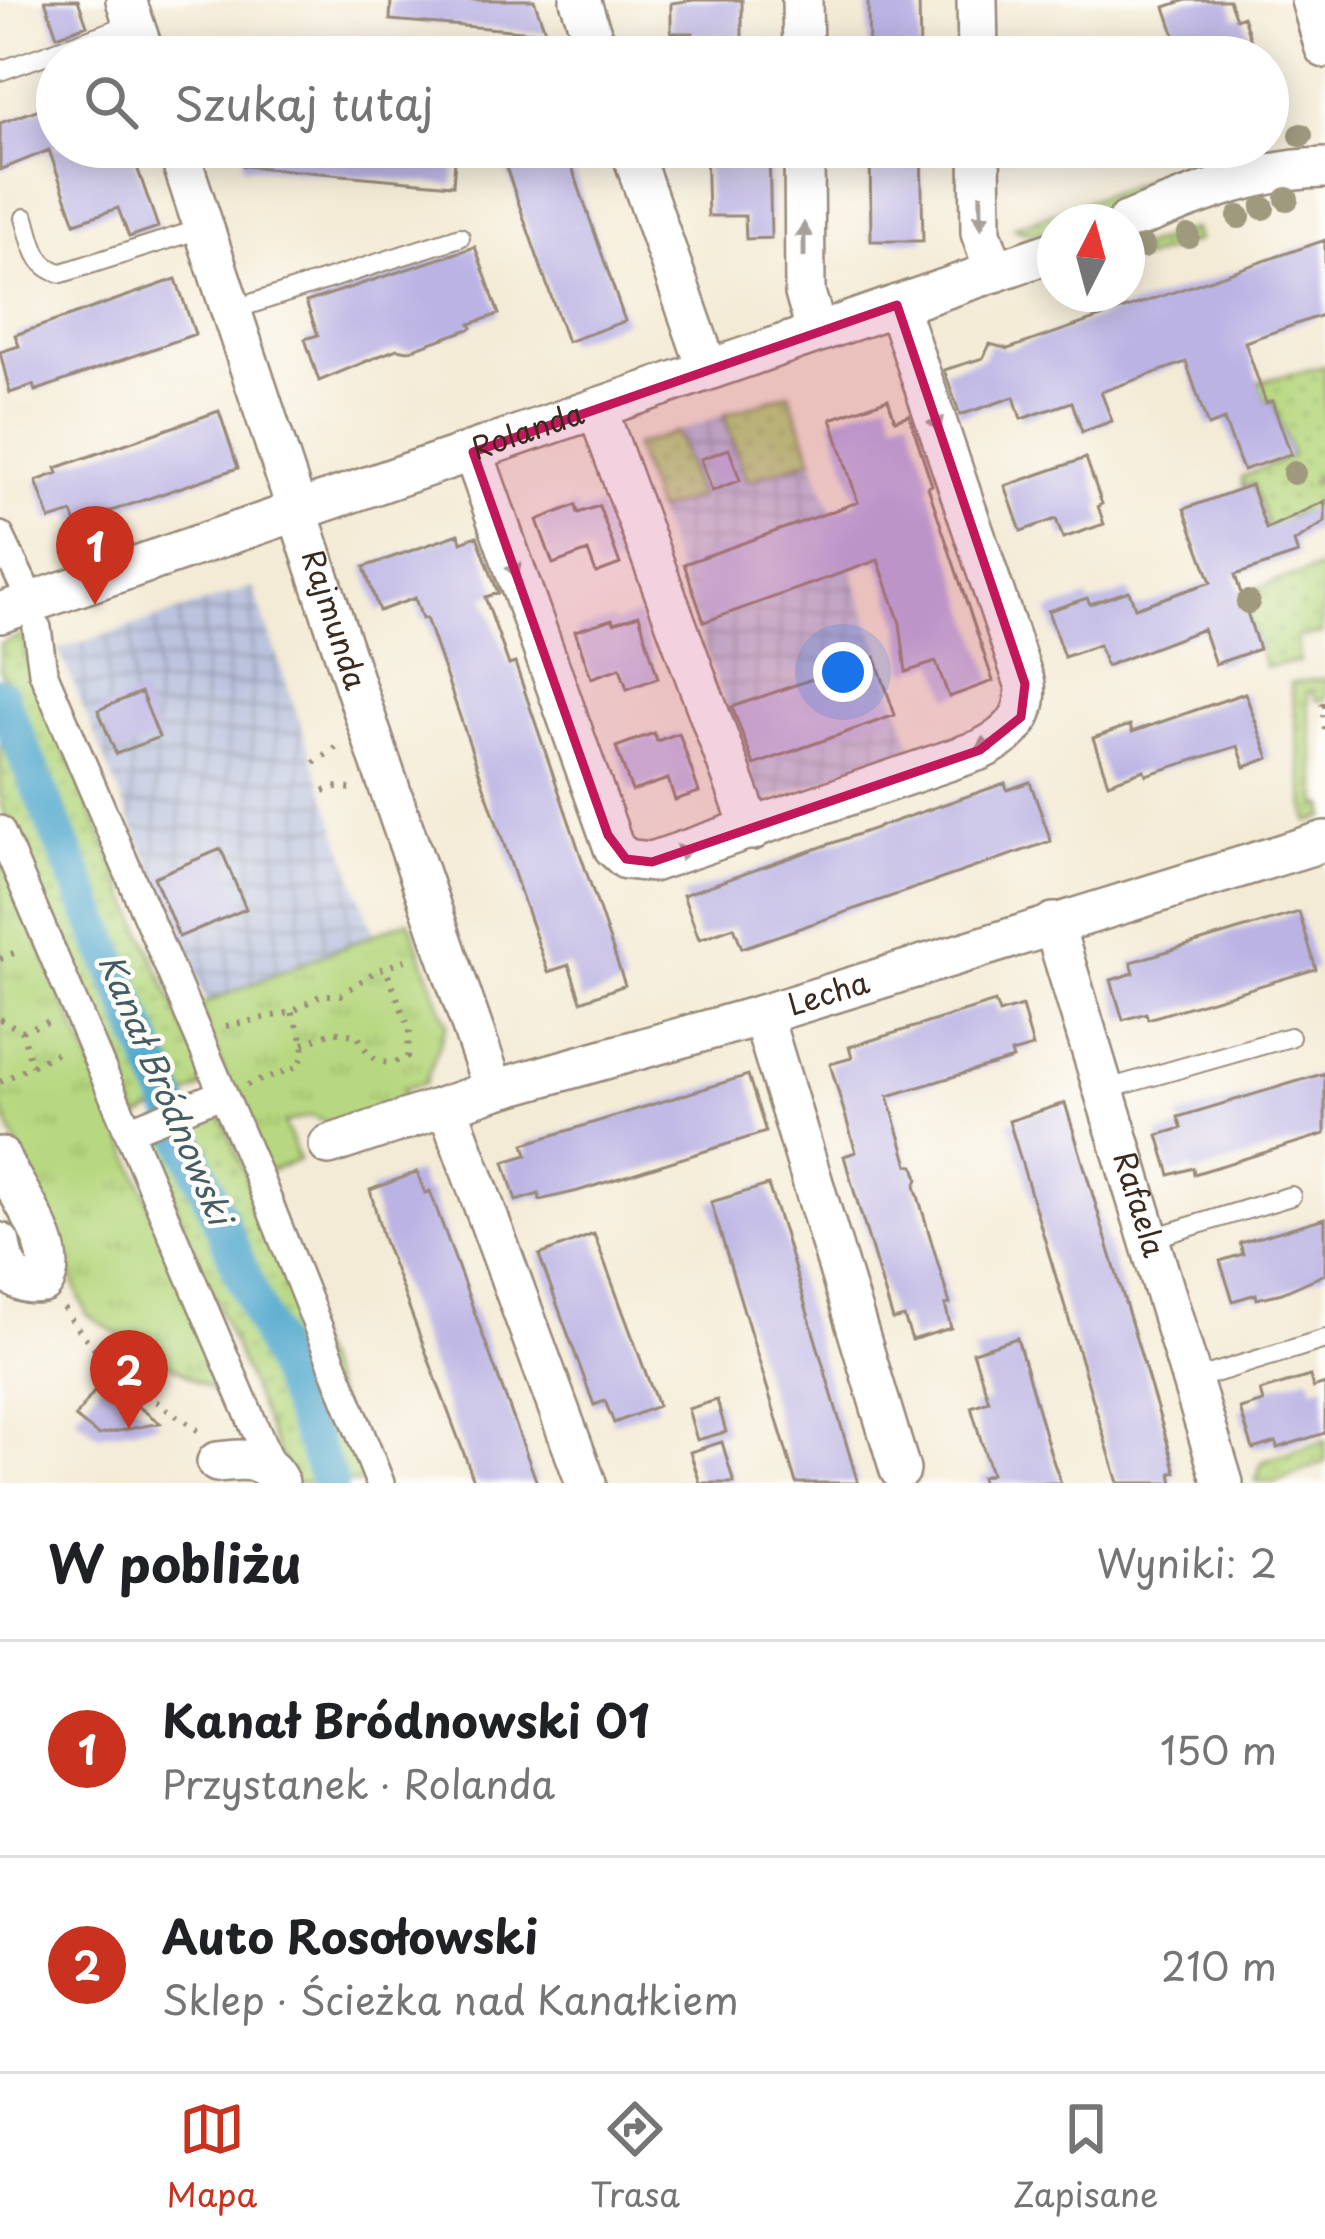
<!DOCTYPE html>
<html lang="pl">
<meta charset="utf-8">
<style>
:root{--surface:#fff;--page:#f6f6f6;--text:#202124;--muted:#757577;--line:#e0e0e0;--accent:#c8321e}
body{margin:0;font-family:"Playpen Sans",sans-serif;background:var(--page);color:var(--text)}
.compass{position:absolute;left:1037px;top:204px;width:108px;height:108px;border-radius:50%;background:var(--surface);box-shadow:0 6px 30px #0003;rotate:6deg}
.you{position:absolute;left:843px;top:672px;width:42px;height:42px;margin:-30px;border:9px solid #fff;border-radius:50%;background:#1a73e8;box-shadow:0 0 0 18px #1a73e833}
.badge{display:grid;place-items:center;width:78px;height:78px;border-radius:50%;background:var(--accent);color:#fff;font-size:39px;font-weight:700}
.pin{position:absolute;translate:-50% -99px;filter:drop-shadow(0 3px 6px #0008)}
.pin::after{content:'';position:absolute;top:63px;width:42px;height:36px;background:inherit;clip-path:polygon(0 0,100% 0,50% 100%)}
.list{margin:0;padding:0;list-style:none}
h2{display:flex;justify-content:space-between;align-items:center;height:156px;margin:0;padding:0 48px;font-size:51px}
h2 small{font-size:39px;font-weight:400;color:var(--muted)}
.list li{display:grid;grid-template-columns:78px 1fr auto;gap:36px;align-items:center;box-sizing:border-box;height:216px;padding:0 48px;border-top:3px solid var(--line)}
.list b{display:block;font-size:45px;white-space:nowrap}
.list p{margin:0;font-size:39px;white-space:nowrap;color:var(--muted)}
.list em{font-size:39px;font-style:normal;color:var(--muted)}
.icon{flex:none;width:66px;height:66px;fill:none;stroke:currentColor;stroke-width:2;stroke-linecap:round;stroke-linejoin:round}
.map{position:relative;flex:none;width:1325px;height:1483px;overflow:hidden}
.search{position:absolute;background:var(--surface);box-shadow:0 6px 30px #0003;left:36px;right:36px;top:36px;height:132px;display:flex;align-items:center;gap:30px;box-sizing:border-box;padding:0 42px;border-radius:66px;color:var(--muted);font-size:45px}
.sheet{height:588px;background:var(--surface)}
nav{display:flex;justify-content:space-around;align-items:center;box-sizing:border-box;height:168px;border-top:3px solid var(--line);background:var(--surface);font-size:33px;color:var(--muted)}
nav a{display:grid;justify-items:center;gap:6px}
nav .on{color:var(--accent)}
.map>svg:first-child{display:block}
.industrial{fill:url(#industrial-grid)}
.grass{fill:url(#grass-dots);stroke:#79814f;stroke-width:3}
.park{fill:url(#park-tufts);stroke:#79814f;stroke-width:3}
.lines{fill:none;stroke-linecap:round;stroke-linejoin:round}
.canal{stroke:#51a8cd;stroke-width:36}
.building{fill:#bbb3e4}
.service-casing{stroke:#988a7a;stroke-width:22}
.pedestrian-casing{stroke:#988a7a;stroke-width:32}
.minor-casing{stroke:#988a7a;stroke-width:44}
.path{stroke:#988a7a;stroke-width:6;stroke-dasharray:3 9;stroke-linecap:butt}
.service{stroke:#fff;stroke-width:18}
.pedestrian{stroke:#fff;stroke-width:27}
.minor{stroke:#fff;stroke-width:39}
.tree{fill:#9f997e}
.oneway{fill:#a79f9a}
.marked{fill:#c2185b;fill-opacity:0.2;stroke:#c2185b;stroke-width:9;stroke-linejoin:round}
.labels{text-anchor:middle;stroke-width:9;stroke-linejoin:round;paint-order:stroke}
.street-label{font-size:30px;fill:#3b2a1e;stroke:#fdfcf7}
.water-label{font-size:33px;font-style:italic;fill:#445c64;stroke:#fdfcf7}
</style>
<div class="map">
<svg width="1325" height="1483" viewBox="0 0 1325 1483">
<defs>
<pattern id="industrial-grid" width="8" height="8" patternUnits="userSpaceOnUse" patternTransform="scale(3)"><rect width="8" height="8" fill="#bbc3de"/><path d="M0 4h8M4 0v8" fill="none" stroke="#999fb3"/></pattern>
<pattern id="grass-dots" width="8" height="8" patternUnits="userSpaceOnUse" patternTransform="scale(3)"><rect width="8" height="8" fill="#b7d880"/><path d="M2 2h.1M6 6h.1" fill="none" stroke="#9eba6e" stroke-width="1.8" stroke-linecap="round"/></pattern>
<pattern id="park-tufts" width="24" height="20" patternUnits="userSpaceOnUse" patternTransform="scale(3)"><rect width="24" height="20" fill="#b7d880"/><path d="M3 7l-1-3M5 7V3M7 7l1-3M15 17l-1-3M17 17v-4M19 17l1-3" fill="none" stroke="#9eba6e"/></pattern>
</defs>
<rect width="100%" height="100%" fill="#fdfcf7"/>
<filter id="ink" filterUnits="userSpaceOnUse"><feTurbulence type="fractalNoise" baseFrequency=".00833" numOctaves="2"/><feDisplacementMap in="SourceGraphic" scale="24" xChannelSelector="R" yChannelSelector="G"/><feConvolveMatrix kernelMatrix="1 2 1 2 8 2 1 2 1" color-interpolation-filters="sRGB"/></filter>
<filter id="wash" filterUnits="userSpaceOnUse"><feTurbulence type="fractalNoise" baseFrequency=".004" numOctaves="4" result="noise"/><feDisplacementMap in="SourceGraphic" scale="48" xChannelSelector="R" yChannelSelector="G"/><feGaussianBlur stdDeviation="2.7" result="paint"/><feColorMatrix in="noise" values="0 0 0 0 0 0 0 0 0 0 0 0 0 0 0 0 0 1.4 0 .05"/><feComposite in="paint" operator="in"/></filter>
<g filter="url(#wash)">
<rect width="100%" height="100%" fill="#f4ebd6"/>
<!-- industrial -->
<path class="industrial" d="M 724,415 L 747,481 L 813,459 L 913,749 L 760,803 L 656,511 L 698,497 L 677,432 Z
M 253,587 L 373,933 L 207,1002 L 59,650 Z"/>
<!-- grass -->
<path class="grass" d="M 1146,180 L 1150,187 L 1146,195 L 1080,222 L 1055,222 L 1055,232 C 1044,233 1026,235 1014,227 Z
M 1194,229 L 1198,240 L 1143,259 L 1139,247 Z
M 1325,366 L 1325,475 L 1313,479 L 1312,484 L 1325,481 L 1325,524 L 1309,530 L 1304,515 L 1297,513 L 1289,516 L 1286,526 L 1271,536 L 1253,484 L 1243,486 L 1242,477 L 1292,456 L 1273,401 L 1266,403 L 1258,382 Z
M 789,393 L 813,459 L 747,481 L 724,415 Z
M 677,432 L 698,498 L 656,511 L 634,446 Z
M 1320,568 L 1324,571 L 1321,634 L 1297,637 L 1299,662 L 1265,667 L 1243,600 L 1255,596 L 1253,589 Z
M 26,634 L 25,657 L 208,1085 L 182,1098 L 0,669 L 0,643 Z
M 1325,679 L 1325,700 L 1316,700 L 1312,691 L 1307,692 L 1319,806 L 1325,806 L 1325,817 L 1308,822 L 1291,683 Z
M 0,730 L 161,1107 L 138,1118 L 0,803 Z
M 218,1108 L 372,1483 L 342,1483 C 294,1361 240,1242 192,1120 Z
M 170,1128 L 318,1483 L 291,1483 L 147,1137 Z
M 1325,1441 L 1325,1462 L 1275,1483 L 1256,1481 L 1262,1462 Z"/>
<!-- park -->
<path class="park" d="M 0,855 L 123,1137 L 224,1397 L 87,1315 L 0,1104 Z
M 409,920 L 447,1024 L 425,1083 L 403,1089 L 406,1100 L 342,1122 L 328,1123 L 311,1116 L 284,1123 L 299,1160 L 264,1173 L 198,1006 Z"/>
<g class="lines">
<!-- canal -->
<path class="canal" d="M 0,695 L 330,1483"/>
</g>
<g id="blocks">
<!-- building -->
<path class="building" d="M 45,0 L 78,0 L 87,25 L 57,36 Z
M 391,0 L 534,0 L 546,33 L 390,20 Z
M 694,0 L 742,0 L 742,57 L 693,57 L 693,33 L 671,33 L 671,3 Z
M 868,0 L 919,0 L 920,57 L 869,57 Z
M 1186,0 L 1229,0 L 1236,19 L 1243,16 L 1256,57 L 1207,57 L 1199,35 L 1177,42 L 1165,7 Z
M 57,103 L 55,147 L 130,147 L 158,227 L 129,237 L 118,208 L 75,223 L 49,150 L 0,170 L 0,123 Z
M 244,147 L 456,147 L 453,185 L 243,166 Z
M 499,147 L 565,147 L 625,321 L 567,342 Z
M 706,147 L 769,147 L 771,238 L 746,239 L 745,216 L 708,216 Z
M 870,147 L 921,147 L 923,241 L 871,241 Z
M 1325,240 L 1325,314 L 1245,342 L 1266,403 L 1272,401 L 1291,454 L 1243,470 L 1224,420 L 1208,426 L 1186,362 L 1101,392 L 1112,421 L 1082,432 L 1072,402 L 1021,419 L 1014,397 L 960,415 L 944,370 L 983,358 L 990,344 L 1008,349 Z
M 475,247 L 499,314 L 470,324 L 472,328 L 408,351 L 397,349 L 379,356 L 319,381 L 305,339 L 318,335 L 306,302 Z
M 176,279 L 195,334 L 35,391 L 33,385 L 10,393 L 0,352 L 19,346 L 15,335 Z
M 888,399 L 895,420 L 909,415 L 932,485 L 928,487 L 993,681 L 949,697 L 936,662 L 906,672 L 900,623 L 878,560 L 704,622 L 684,564 L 858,502 L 831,419 Z
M 219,411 L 238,468 L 76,523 L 72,513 L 50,520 L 36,481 L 58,473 L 56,468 Z
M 729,449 L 740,480 L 712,491 L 701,459 Z
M 1086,458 L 1102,504 L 1098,506 L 1104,524 L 1063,538 L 1056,519 L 1021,531 L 1005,486 Z
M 1251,485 L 1266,529 L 1325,501 L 1325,522 L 1294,542 L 1298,554 L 1235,575 L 1259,649 L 1215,664 L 1203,629 L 1106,666 L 1099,645 L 1064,657 L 1048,611 L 1087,598 L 1090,604 L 1129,591 L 1135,608 L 1211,582 L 1184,509 Z
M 576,505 L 578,513 L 599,506 L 620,564 L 596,573 L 588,551 L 553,564 L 537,520 Z
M 459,534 L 461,542 L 477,536 L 498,593 L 485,597 L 509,665 L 515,663 L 625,985 L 581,1001 L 569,965 L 548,972 L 426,618 L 422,619 L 415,598 L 379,611 L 364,567 Z
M 639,615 L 658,678 L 627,689 L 620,668 L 591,678 L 575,631 L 612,619 L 614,623 Z
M 875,657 L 895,715 L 754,765 L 732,707 Z
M 141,692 L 159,737 L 116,754 L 98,710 Z
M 1245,693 L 1269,758 L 1245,767 L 1238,746 L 1146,775 L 1144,770 L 1108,783 L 1093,738 L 1130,725 L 1132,732 Z
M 654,733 L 657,741 L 679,733 L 699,792 L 675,800 L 668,779 L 632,791 L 616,747 Z
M 1030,782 L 1051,841 L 742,948 L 734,927 L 699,939 L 683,895 L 1005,783 L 1007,790 Z
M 221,849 L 246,909 L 179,937 L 154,877 Z
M 1299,912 L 1316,969 L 1148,1019 L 1146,1013 L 1123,1020 L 1111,980 L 1134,973 L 1131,962 Z
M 995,1002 L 999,1013 L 1022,1006 L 1033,1047 L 1011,1053 L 1013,1059 L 888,1096 L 908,1165 L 914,1166 L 918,1179 L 915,1186 L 950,1304 L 945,1305 L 951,1328 L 912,1340 L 904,1317 L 893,1320 L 851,1181 L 844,1156 L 856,1152 L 830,1064 L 852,1058 L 849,1047 Z
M 1325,1073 L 1325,1134 L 1194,1174 L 1193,1168 L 1170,1175 L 1158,1135 L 1182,1128 L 1178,1117 Z
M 748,1075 L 766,1132 L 578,1191 L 540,1200 L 539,1194 L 516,1201 L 504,1162 L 527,1155 L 524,1144 Z
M 1065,1103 L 1172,1458 L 1176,1472 L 1171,1473 L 1173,1483 L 1118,1483 L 1009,1121 Z
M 417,1172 L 425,1193 L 430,1191 L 537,1483 L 475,1483 L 383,1238 L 370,1190 Z
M 768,1185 L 784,1233 L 858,1483 L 796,1483 L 747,1321 L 711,1202 Z
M 1325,1218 L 1325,1274 L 1282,1293 L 1257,1299 L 1256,1294 L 1233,1301 L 1220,1261 L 1243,1254 L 1240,1243 Z
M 594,1234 L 658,1406 L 614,1423 L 605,1401 L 594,1405 L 539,1255 Z
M 1017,1338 L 1051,1455 L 1061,1483 L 982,1483 L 981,1477 L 991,1474 L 971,1407 L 989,1401 L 973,1352 Z
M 1310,1376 L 1313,1388 L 1325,1384 L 1325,1433 L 1277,1448 L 1276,1442 L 1253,1449 L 1240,1409 L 1263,1402 L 1260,1391 Z
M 103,1380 L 160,1423 L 98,1435 L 75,1417 Z
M 717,1400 L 726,1432 L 697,1440 L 688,1409 Z
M 722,1442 L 734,1483 L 700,1483 L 690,1452 Z"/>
</g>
</g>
<g filter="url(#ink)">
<use href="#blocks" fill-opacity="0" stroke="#988a7a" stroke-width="3"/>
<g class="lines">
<defs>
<path id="service" d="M 0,71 L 134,23
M 25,218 C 32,241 34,268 62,273 L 204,228
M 232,310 L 460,237
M 1104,1090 L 1290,1037
M 1149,1239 L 1291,1196
M 1192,1380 L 1325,1339"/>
<path id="pedestrian" d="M 0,536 L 23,584
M 37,628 L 43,672 L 256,1171 L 380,1483
M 0,830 L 274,1473
M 131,1130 L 221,1094"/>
<g id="minor">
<path d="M 126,0 L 145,57"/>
<path d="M 580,0 L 599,57"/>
<path d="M 802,0 L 803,57"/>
<path d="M 977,0 L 978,57"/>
<path d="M 1311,0 L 1325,48"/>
<path id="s1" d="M 177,147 L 379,758 L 494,1090"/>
<path d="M 630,147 L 708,370"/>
<path d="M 804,147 L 805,293 L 817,332"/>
<path d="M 980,147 L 981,233 L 995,272"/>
<path d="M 1127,222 C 1190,197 1256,169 1325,168"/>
<path d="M 597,409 L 752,830"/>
<path d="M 473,452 L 614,848 L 626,859 L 652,862 L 980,750 C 1009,736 1029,718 1025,684 L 897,305"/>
<path id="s2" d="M 0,613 L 1055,251"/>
<path id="s3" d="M 1053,923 L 1223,1483"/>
<path d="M 762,1015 L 900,1470"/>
<path d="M 447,1106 L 586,1483"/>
<path id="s4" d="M 329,1145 L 494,1090 L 762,1015 L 1325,841"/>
<path d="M 0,1157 C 13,1188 64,1252 43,1283 C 15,1288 3,1268 0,1243"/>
<path d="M 217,1462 C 242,1459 267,1456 279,1483"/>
</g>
</defs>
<!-- service casing -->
<use href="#service" class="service-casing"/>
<!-- pedestrian casing -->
<use href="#pedestrian" class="pedestrian-casing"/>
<!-- minor casing -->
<use href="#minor" class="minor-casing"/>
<!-- path -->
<path class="path" d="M 1325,729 L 1322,705 L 1325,705
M 314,763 L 340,745
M 324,791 L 335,787 L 353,789
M 0,959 L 21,950
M 0,1019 L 22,1031 L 32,1066
M 226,1026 L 292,1012 L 321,995 L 341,995 L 376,971 L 411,958
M 22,1031 L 51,1021
M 303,1044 L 334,1031 L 358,1036 C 369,1059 382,1070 407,1057 L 410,1030 L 385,967
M 0,1082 L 64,1049
M 247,1085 L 297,1067 C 311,1050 299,1031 292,1012
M 64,1308 C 97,1362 147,1396 199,1431"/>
<!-- service -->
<use href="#service" class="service"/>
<!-- pedestrian -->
<use href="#pedestrian" class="pedestrian"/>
<!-- minor -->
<use href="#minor" class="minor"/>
</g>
<!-- trees -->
<g class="tree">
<circle cx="1301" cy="135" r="12"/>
<circle cx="1287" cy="199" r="12"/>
<circle cx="1263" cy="208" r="12"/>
<circle cx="1239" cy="217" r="12"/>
<circle cx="1188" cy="236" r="12"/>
<circle cx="1143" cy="247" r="12"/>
<circle cx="1294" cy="473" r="12"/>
<circle cx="1248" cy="602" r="12"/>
</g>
<!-- one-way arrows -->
<defs><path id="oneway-solid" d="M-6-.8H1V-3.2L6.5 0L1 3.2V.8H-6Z" transform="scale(3)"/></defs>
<g class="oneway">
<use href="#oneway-solid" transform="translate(981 211) rotate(89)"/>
<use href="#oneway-solid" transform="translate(804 240) rotate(-90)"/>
<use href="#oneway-solid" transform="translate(934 416) rotate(71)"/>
<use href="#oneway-solid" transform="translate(512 562) rotate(71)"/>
<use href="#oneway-solid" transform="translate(991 742) rotate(151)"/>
<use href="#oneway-solid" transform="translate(675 854) rotate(-17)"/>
</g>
</g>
<!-- marked area -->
<path class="marked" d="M 897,305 L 1025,684 L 1021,717 L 980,750 L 652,862 L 626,859 L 608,835 L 473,452 Z"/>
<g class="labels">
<!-- street labels -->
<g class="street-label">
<text dy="10" stroke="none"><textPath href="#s2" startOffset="558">Rolanda</textPath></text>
<text dy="10" stroke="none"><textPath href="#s1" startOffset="498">Rajmunda</textPath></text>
<text dy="10" stroke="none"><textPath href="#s4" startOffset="522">Lecha</textPath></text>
<text dy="10" stroke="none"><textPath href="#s3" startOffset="294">Rafaela</textPath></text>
</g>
<!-- water labels -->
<g class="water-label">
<text transform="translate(165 1089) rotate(67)" y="12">Kanał Bródnowski</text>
</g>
</g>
</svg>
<svg class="compass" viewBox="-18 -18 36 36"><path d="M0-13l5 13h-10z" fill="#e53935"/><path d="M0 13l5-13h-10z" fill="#757577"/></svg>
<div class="you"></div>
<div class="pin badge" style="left:95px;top:605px">1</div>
<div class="pin badge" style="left:129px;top:1429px">2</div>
<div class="search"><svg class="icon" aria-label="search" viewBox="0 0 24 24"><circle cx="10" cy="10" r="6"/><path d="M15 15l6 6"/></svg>Szukaj tutaj</div>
</div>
<section class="sheet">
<h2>W pobliżu<small>Wyniki: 2</small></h2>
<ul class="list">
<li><span class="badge">1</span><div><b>Kanał Bródnowski 01</b><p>Przystanek · Rolanda</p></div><em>150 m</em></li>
<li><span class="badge">2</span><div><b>Auto Rosołowski</b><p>Sklep · Ścieżka nad Kanałkiem</p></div><em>210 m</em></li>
</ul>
</section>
<nav>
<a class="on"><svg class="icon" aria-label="map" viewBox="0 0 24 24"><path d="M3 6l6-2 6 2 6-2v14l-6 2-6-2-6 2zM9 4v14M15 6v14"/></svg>Mapa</a>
<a><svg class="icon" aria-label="directions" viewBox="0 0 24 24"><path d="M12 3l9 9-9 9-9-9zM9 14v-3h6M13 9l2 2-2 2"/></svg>Trasa</a>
<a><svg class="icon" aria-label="saved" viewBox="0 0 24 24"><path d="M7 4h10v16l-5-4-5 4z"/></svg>Zapisane</a>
</nav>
